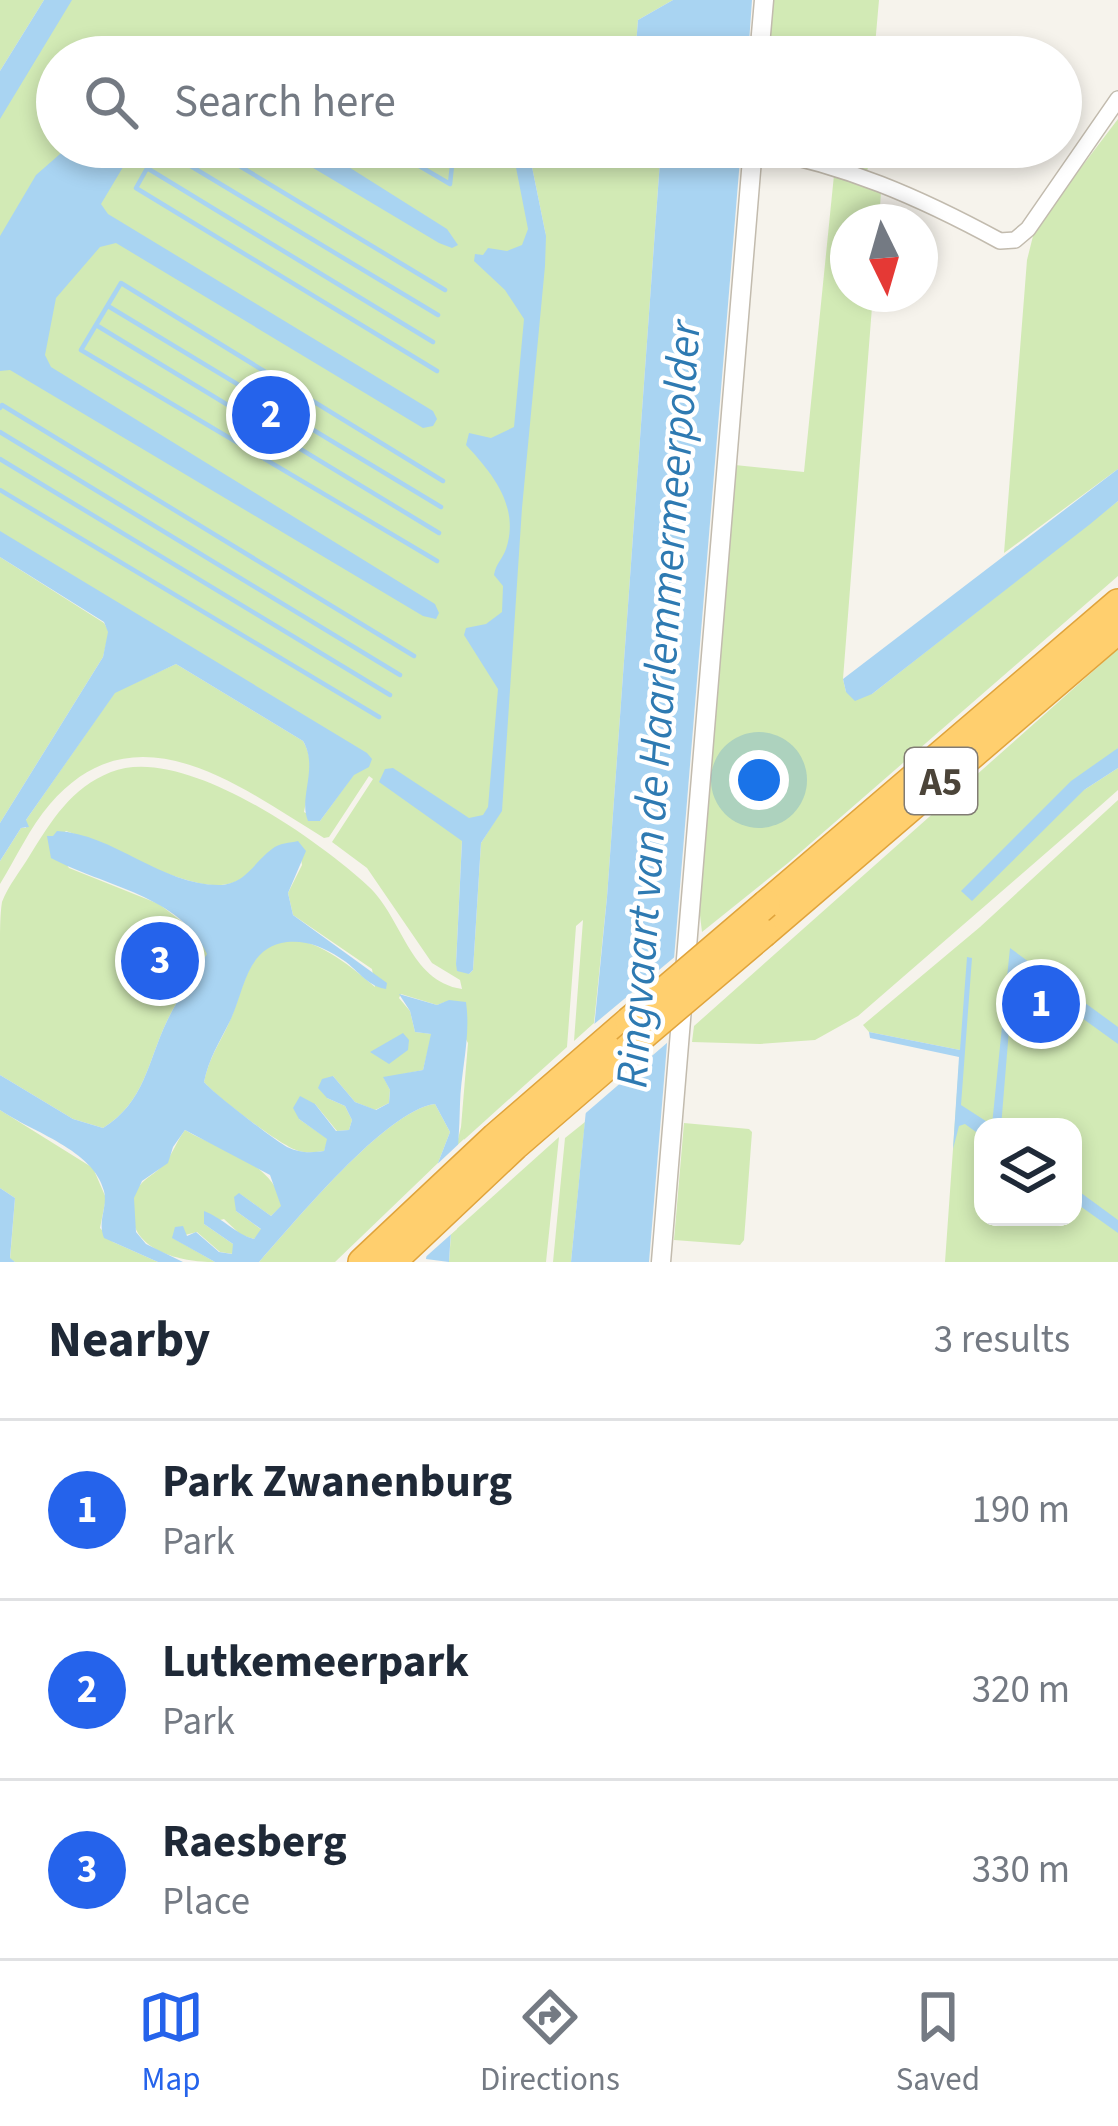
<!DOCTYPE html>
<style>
:root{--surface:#fff;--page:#f2f2f3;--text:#1f2937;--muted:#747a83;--line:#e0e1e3;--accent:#2563eb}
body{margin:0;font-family:"Source Sans 3",sans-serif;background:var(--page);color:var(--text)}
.controls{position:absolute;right:36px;bottom:36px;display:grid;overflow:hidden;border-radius:24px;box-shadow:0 6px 18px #0003}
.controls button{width:108px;height:108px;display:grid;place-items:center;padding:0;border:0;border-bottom:3px solid var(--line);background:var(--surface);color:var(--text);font:60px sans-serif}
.compass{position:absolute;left:830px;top:204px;width:108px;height:108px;border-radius:50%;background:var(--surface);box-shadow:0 6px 18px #0003;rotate:175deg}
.you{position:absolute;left:759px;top:780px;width:42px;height:42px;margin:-30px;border:9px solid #fff;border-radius:50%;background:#1a73e8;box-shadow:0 0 0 18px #1a73e833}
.badge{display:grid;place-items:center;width:78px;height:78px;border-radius:50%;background:var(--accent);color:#fff;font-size:39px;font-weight:700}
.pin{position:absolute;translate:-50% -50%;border:6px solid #fff;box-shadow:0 3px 12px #0006}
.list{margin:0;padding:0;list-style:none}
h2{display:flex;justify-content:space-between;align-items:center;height:156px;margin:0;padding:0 48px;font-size:51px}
h2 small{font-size:39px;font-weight:400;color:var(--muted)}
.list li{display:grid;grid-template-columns:78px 1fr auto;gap:36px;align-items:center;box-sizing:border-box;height:180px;padding:0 48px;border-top:3px solid var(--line)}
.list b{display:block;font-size:45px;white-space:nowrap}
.list p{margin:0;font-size:39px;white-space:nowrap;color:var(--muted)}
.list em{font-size:39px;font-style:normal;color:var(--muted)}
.icon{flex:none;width:66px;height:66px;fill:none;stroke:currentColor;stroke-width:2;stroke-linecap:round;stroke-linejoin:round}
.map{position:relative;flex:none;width:1118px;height:1262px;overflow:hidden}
.search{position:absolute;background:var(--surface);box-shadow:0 6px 18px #0003;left:36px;right:36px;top:36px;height:132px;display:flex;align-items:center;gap:30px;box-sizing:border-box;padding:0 42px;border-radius:66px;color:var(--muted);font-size:45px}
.sheet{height:696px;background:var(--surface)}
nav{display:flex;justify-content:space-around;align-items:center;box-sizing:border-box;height:168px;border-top:3px solid var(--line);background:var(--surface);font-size:33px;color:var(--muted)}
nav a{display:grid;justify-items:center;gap:6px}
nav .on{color:var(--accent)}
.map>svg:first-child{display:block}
.green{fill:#d2eab5;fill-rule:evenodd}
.water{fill:#a9d4f2}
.pier{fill:#f6f3ec}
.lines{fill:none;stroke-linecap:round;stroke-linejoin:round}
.stream{stroke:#a9d4f2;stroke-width:4.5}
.minor-casing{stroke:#c2bbae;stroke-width:18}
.tertiary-casing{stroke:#c2bbae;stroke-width:21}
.motorway-casing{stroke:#e0a43c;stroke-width:30}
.minor{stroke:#fff;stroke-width:15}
.tertiary{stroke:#fff;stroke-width:18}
.motorway{stroke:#ffcf6e;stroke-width:27}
.motorway-bridge-casing{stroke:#e0a43c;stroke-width:30;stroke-linecap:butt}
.motorway-bridge{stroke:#ffcf6e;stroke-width:27}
.labels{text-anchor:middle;stroke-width:9;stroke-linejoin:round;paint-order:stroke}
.shield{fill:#fff;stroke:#817c74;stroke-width:3}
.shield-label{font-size:39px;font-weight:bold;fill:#4b4439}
.water-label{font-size:45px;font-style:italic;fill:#2e7ab2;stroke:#fff}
</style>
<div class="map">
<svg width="1118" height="1262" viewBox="0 0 1118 1262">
<rect width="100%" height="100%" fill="#f6f3ec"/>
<!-- green -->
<path class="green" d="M 0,0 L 44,0 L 0,71 Z
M 62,0 L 673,0 L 638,20 L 635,57 L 57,57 L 57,147 L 520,147 L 546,236 L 528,147 L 661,147 L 607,897 L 594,1023 L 574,1041 L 583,920 L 576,926 L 567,1047 L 456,1147 L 461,1127 L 468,1043 L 445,1002 L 437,1005 L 401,994 L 399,998 L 410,1011 L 415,1032 L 432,1034 L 423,1070 L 384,1078 L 390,1090 L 389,1103 L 375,1110 L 355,1102 L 333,1076 L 327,1098 L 345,1106 L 352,1120 L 349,1130 L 337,1131 L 315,1104 L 299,1119 L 328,1139 L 324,1151 C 314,1152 306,1154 296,1150 C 280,1145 214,1095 204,1082 C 211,1051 223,1040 233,1013 C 240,995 244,976 255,960 C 286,911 346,962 375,987 L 372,969 L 293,915 L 288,893 L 302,865 L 299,847 L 293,844 C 259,852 254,883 221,885 C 181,888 107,845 66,831 L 51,843 L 69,868 L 159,904 L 198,934 L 208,954 C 194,976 178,998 167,1021 C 147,1063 145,1102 103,1128 L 73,1119 L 0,1075 C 0,1032 0,989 0,947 C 0,933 0,914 2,902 C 8,886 21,870 30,855 C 52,820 71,788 111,772 C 182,743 317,839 368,886 C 403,918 409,981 462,989 L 460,980 L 432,963 L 367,868 L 332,842 L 373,779 L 369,776 L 329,837 L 324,838 C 238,785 135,705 50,804 C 30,827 16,858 0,884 L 0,861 L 21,828 L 26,828 L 26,820 L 115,692 L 176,664 L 303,741 C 316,763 309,788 304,812 L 320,821 L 354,774 L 0,537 L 0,104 ZM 501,811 L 481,843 L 473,970 L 469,974 L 456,964 L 462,840 Z
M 773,0 L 879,0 L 874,57 L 769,57 Z
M 1118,119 L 1118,469 L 1004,553 L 1027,260 L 1035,228 Z
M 773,147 L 871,147 L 867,173 Z
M 834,175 L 881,192 L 879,222 L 848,222 L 848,294 L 873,294 L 843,679 L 846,692 L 872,694 L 1118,501 L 1118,576 L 788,863 L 702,932 L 698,899 L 735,465 L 804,472 Z
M 0,557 L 104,623 L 109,632 L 103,657 L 0,823 Z
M 1118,649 L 1118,748 L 1084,790 L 1118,768 L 1118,790 L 1100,806 L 858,1016 L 815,1040 L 760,1044 L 692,1042 L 694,1026 Z
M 1118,800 L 1118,1262 L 945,1262 L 960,1050 L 869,1032 L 863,1025 L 980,927 ZM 983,1127 L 1073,1127 L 1073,1217 L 983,1217 Z
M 435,1104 L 450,1132 L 438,1163 L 335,1262 L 259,1262 C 294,1223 386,1110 435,1104 Z
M 0,1110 L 93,1168 L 106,1198 L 100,1228 L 113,1242 L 158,1262 L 15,1262 L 10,1259 L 15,1198 L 0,1188 Z
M 585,1122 L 571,1262 L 553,1262 L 565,1138 Z
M 684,1123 L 749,1129 L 752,1132 L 744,1240 L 740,1245 L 674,1240 Z
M 185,1130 C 220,1151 274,1161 282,1206 L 271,1216 L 240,1194 L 236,1211 L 262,1230 L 254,1239 L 241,1235 L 224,1219 L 204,1224 L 233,1244 L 233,1254 L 220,1252 L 197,1232 L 173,1238 L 215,1262 C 176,1262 121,1248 134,1197 C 138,1182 149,1178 159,1169 C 172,1158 175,1143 185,1130 Z
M 559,1137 L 546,1262 L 449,1262 L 451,1234 Z"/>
<!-- water -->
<path class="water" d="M 44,0 L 72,0 L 0,119 L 0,71 Z
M 673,0 L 752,0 L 748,57 L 635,57 L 638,20 Z
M 68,147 L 135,147 L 101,204 L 108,214 L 433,411 L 437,419 L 433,426 L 423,428 L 116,243 L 100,247 L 56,298 L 45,355 L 51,367 L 435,604 L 439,613 L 436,619 L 423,616 L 10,370 L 0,371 L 0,236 L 36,175 Z
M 278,147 L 317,147 L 447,229 L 458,245 L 452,248 L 439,243 Z
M 512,147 L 528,147 L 546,236 L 545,266 L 522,508 L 502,811 L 481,843 L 473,970 L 469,974 L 457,971 L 456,964 L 462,841 L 379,782 L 385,769 L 393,768 L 469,818 L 483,815 L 488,807 L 498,689 L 464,635 L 466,628 L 486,624 L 502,612 L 503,586 L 494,575 C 496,563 502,560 506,549 C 520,507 493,474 466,445 L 469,433 L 491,438 L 514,427 L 524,319 L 505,290 L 474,261 L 475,254 L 483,255 L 488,248 L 507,251 L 522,245 L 528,229 Z
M 661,147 L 741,147 L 649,1262 L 571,1262 L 607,897 Z
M 1118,469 L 1118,501 L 1089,525 L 872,694 L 855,701 L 846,692 L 843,679 Z
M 0,531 L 367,753 L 372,759 L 369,767 L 354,775 L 320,821 L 308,821 C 298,797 319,768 303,741 L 176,664 L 115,693 L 26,820 L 29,827 L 21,828 L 0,861 L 0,823 L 103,657 L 108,632 L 104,622 L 0,557 Z
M 1118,748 L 1118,768 L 1084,790 L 972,901 L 961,891 L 1071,781 Z
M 57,831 C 114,834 161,885 219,885 C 246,884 253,863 272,849 C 279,843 290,843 298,841 L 306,851 L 288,893 L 293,915 L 387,983 L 386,989 C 366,986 357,968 340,958 C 324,947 306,940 287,942 C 246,947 245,990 230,1021 C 219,1043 209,1058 204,1082 C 212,1092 274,1140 287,1147 C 300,1153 310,1153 324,1151 L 327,1139 L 299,1119 L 293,1108 L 300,1096 L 315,1104 L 336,1131 L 349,1130 L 352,1120 L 345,1106 L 327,1098 L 318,1088 L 322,1079 L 333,1076 L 355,1102 L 376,1110 L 389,1103 L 390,1090 L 383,1077 L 423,1070 L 431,1034 L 415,1032 L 410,1011 L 399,994 L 437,1005 L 449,1000 L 466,1002 C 471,1037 461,1070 460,1104 C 459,1156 452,1209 449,1262 L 426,1259 L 438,1163 L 450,1132 L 435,1104 C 386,1110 294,1223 259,1262 L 215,1262 L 172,1238 L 175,1227 L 183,1226 L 187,1236 L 196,1232 L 219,1252 L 232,1254 L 233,1244 L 204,1224 L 204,1211 C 223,1218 235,1234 254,1239 L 261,1229 L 236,1211 L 234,1197 L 239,1193 L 271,1216 L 281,1206 L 270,1175 L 185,1130 L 173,1147 L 168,1163 L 142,1181 L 134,1198 L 136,1232 L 146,1244 L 183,1262 L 158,1262 L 104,1238 C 97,1221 108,1207 104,1191 C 94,1150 32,1132 0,1110 L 0,1075 L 73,1119 L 103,1128 C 145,1102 147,1063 167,1021 C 178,998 194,976 207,954 C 182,896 103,886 51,858 L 47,836 L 53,836 Z
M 1010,948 L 1118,1027 L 1118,1044 L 1014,969 L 1001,1127 L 983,1127 L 983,1137 L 965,1124 L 959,1126 L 953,1149 L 959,1057 L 870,1038 L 869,1032 L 960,1050 L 967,957 L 972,958 L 961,1105 L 992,1125 Z
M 403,1033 L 409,1040 L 408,1050 L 389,1064 L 370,1052 Z
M 1073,1187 L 1118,1220 L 1118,1233 L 1073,1201 Z
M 0,1188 L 15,1198 L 10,1258 L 15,1262 L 0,1262 Z"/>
<!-- pier -->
<path class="pier" d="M 683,950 L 675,1036 L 580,1118 L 587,1030 Z
M 464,1139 L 457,1229 L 420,1262 L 431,1170 Z"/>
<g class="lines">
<!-- stream -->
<path class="stream" d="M 208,147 L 445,290
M 387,147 L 450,184 L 454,147
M 147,168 L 433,342
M 108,306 L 441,507
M 96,325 L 439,533
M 437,371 L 136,188 L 159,147 L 438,315
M 0,408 L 2,405 L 414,656
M 0,432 L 400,675
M 0,459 L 390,695
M 0,490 L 379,717
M 437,561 L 81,350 L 121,283 L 443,481"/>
<defs>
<path id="minor" d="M 753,149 C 842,163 921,198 1000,241 L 1015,240 L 1028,229 L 1118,99"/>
<path id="tertiary" d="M 759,57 L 764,0
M 661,1262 L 753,147"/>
<path id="motorway" d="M 766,904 L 1118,603
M 764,933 L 1118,630
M 362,1262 L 495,1137 L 629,1021
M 392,1262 L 515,1146 L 626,1050"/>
</defs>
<!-- minor casing -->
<use href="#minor" class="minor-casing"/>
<!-- tertiary casing -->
<use href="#tertiary" class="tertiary-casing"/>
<!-- motorway casing -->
<use href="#motorway" class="motorway-casing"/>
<!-- minor -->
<use href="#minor" class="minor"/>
<!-- tertiary -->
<use href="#tertiary" class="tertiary"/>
<!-- motorway -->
<use href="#motorway" class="motorway"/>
<defs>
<path id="motorway-bridge" d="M 629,1021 L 766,904
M 626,1050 L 764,933"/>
</defs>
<!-- motorway-bridge casing -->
<use href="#motorway-bridge" class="motorway-bridge-casing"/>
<!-- motorway-bridge -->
<use href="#motorway-bridge" class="motorway-bridge"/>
</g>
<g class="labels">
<!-- shield labels -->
<rect class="shield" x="905" y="748" width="72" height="66" rx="9"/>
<g class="shield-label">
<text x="941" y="795">A5</text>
</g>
<!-- water labels -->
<g class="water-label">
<text transform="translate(657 704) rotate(-86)" y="16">Ringvaart van de Haarlemmermeerpolder</text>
</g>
</g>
</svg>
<div class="controls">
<button><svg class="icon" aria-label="layers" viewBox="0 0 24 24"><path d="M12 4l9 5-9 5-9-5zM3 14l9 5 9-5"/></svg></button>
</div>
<svg class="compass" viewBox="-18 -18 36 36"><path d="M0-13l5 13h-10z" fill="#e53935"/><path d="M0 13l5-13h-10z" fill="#747a83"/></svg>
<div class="you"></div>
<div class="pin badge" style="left:1041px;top:1004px">1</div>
<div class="pin badge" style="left:271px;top:415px">2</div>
<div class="pin badge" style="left:160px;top:961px">3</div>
<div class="search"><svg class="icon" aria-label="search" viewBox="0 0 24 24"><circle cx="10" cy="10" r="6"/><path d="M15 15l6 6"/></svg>Search here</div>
</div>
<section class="sheet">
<h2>Nearby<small>3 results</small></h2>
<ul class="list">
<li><span class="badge">1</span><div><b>Park Zwanenburg</b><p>Park</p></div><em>190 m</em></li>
<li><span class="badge">2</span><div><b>Lutkemeerpark</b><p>Park</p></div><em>320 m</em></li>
<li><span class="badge">3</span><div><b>Raesberg</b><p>Place</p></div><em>330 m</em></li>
</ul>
</section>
<nav>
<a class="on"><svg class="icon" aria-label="map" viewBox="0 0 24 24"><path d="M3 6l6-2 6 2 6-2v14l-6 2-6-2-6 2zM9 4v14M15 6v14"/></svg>Map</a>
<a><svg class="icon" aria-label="directions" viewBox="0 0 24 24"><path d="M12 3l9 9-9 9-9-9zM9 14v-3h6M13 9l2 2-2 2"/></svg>Directions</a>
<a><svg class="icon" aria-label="saved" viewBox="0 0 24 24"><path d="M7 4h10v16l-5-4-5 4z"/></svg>Saved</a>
</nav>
